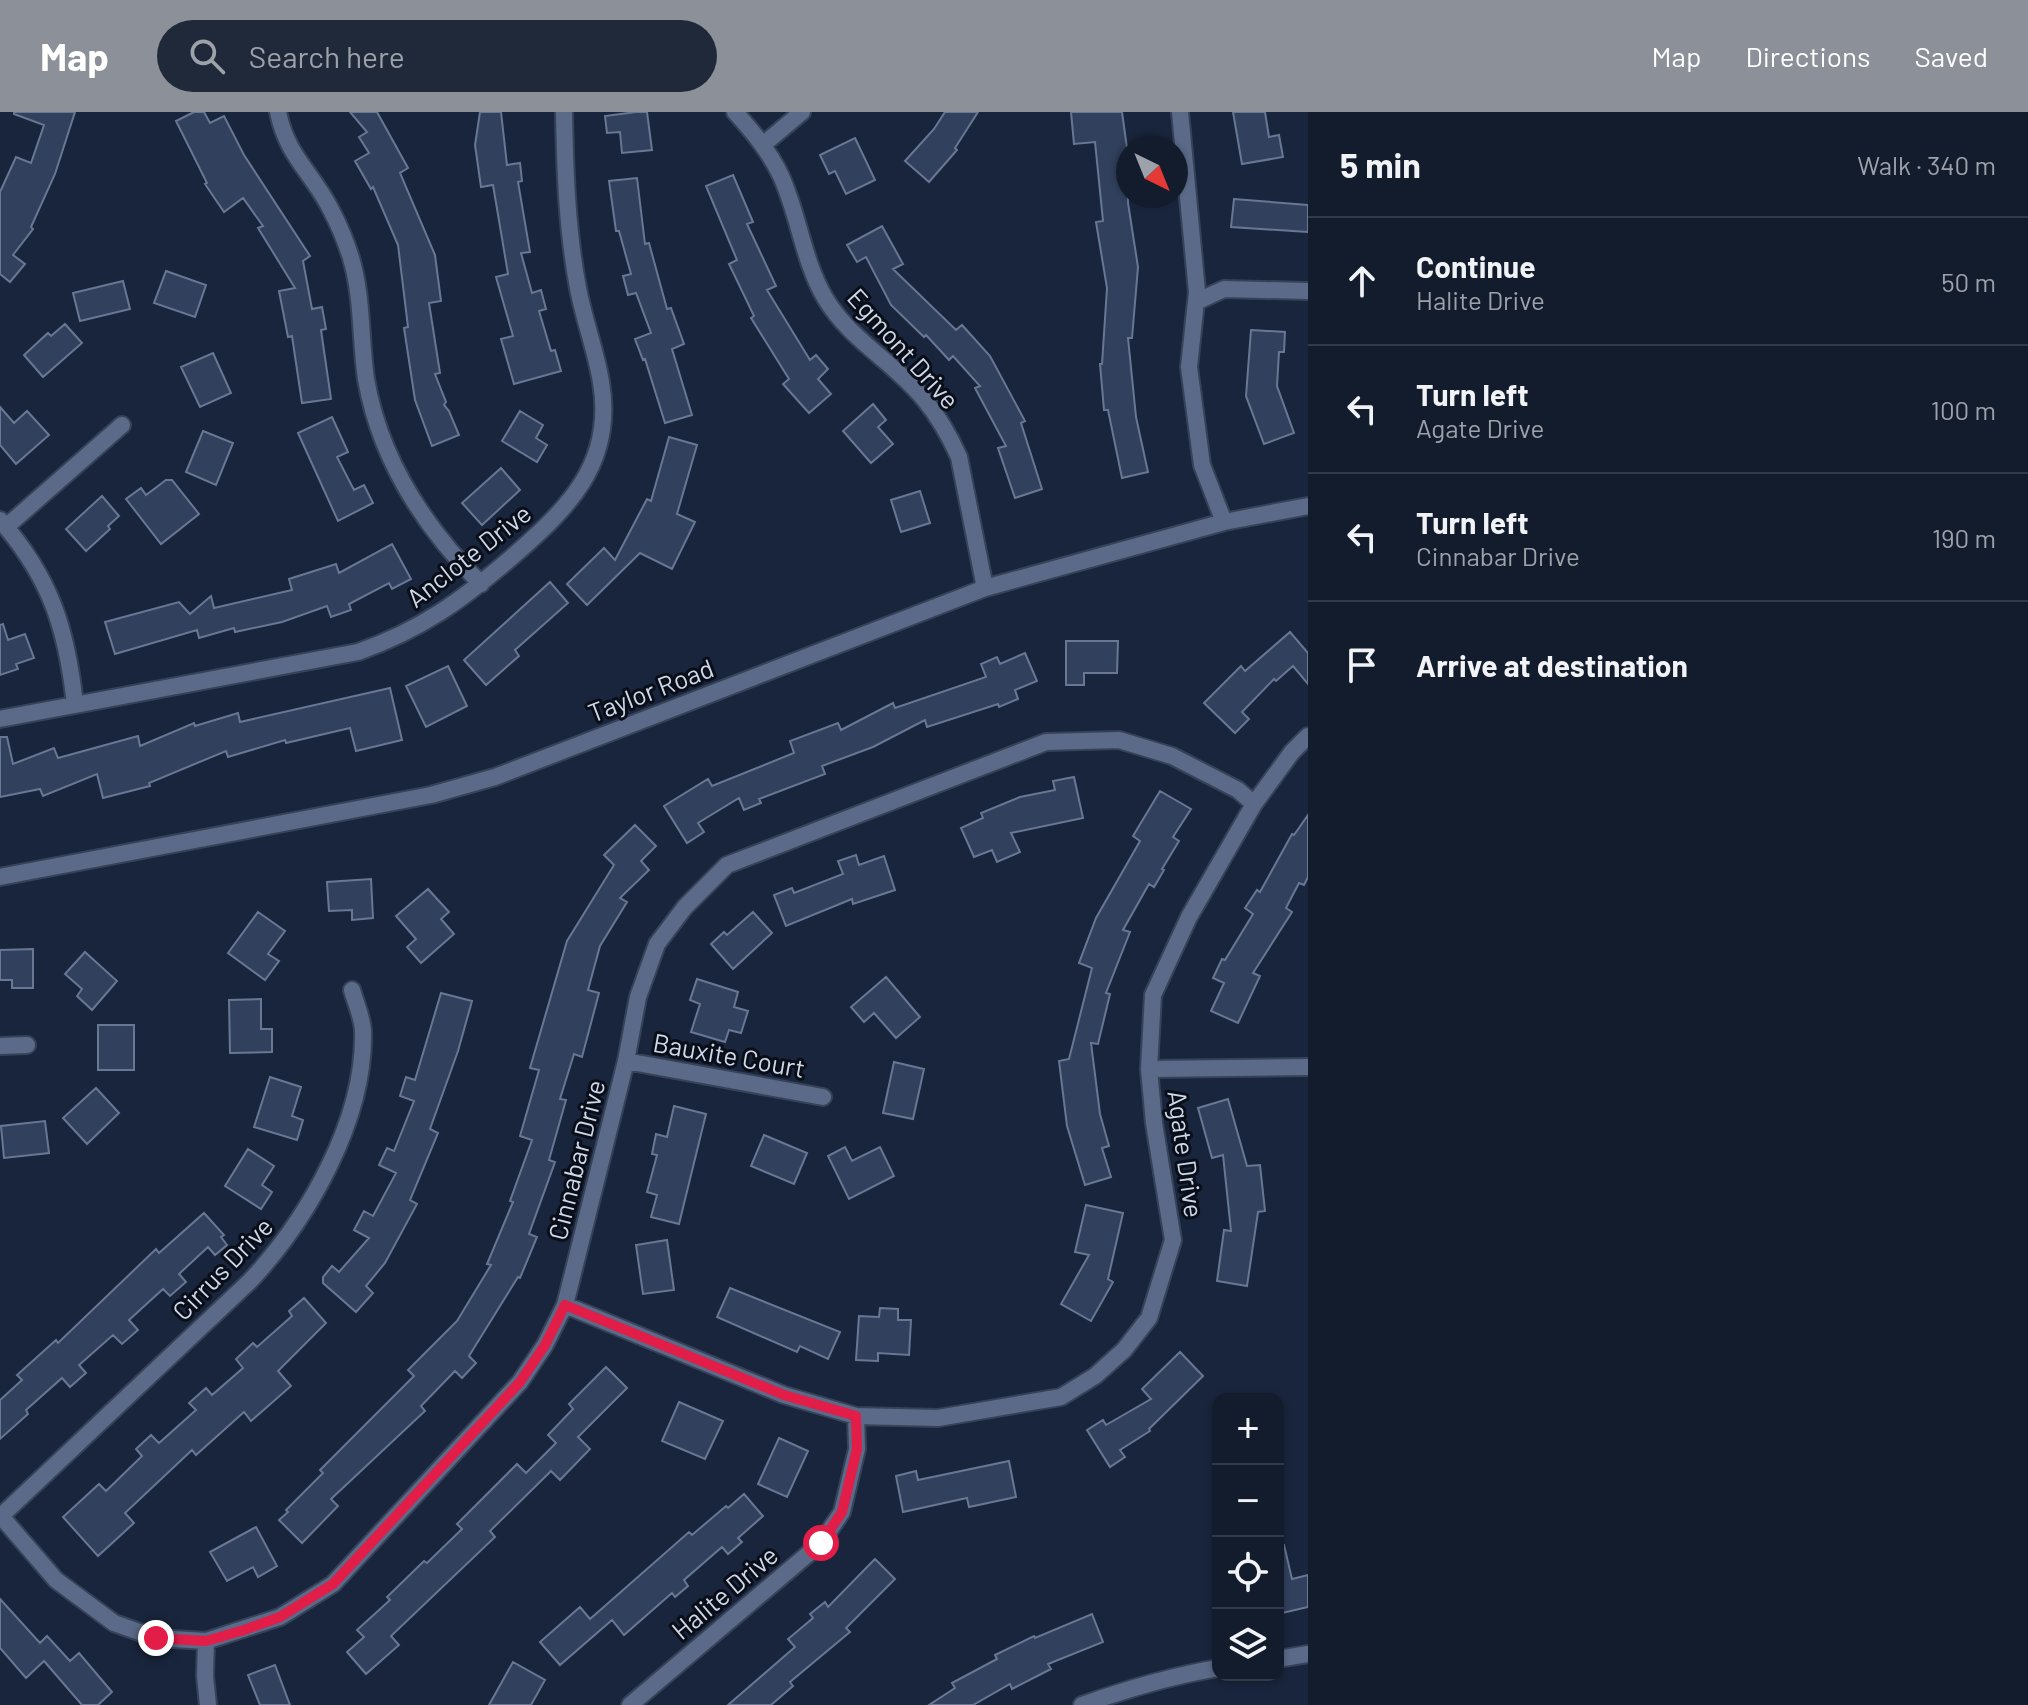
<!DOCTYPE html>
<meta charset="utf-8">
<style>
:root{--surface:#131c2d;--page:#202939;--text:#f1f3f6;--muted:#9da1aa;--line:#323a49;--accent:#8c9099}
body{margin:0;font-family:Barlow,sans-serif;background:var(--page);color:var(--text)}
.controls{position:absolute;right:24px;bottom:24px;display:grid;overflow:hidden;border-radius:16px;box-shadow:0 2px 6px #0004}
.controls button{width:72px;height:72px;display:grid;place-items:center;padding:0;border:0;border-bottom:2px solid var(--line);background:var(--surface);color:var(--text);font:40px sans-serif}
.compass{position:absolute;left:1116px;top:24px;width:72px;height:72px;border-radius:50%;background:var(--surface);box-shadow:0 2px 6px #0004;rotate:137deg}
.stop{position:absolute;width:24px;height:24px;margin:-18px;border:6px solid #e11d48;border-radius:50%;background:#fff}
.stop.end{background:#e11d48;border-color:#fff;box-shadow:0 2px 8px #0008}
.list{margin:0;padding:0;list-style:none}
h2{display:flex;justify-content:space-between;align-items:center;height:104px;margin:0;padding:0 32px;font-size:34px}
h2 small{font-size:26px;font-weight:400;color:var(--muted)}
.list li{display:grid;grid-template-columns:52px 1fr auto;gap:24px;align-items:center;box-sizing:border-box;height:128px;padding:0 32px;border-top:2px solid var(--line)}
.list b{display:block;font-size:30px;white-space:nowrap}
.list p{margin:0;font-size:26px;white-space:nowrap;color:var(--muted)}
.list em{font-size:26px;font-style:normal;color:var(--muted)}
.icon{flex:none;width:44px;height:44px;fill:none;stroke:currentColor;stroke-width:2;stroke-linecap:round;stroke-linejoin:round}
.map{position:relative;flex:none;width:1308px;height:1593px;overflow:hidden}
header{display:flex;align-items:center;gap:48px;box-sizing:border-box;height:112px;padding:0 40px;background:var(--accent);color:#fff}
header strong{font-size:38px}
nav{display:flex;gap:44px;margin-inline-start:auto;font-size:28px}
.search{width:560px;height:72px;background:var(--page);display:flex;align-items:center;gap:20px;box-sizing:border-box;padding:0 28px;border-radius:44px;color:var(--muted);font-size:30px}
main{display:flex}
aside{flex:1;background:var(--surface)}
.map>svg:first-child{display:block}
.building{fill:#31405d;stroke:#687793;stroke-width:2}
.lines{fill:none;stroke-linecap:round;stroke-linejoin:round}
.street-casing{stroke:#364258;stroke-width:20}
.street{stroke:#5b6a88;stroke-width:16}
.route{stroke:#e11d48;stroke-width:10}
.labels{text-anchor:middle;stroke-width:6;stroke-linejoin:round;paint-order:stroke}
.street-label{font-size:26px;fill:#cfd8e8;stroke:#090e19}
</style>
<header>
<strong>Map</strong>
<div class="search"><svg class="icon" aria-label="search" viewBox="0 0 24 24"><circle cx="10" cy="10" r="6"/><path d="M15 15l6 6"/></svg>Search here</div>
<nav><a>Map</a><a>Directions</a><a>Saved</a></nav>
</header>
<main>
<div class="map">
<svg width="1308" height="1593" viewBox="0 0 1308 1593">
<rect width="100%" height="100%" fill="#19253c"/>
<!-- building -->
<path class="building" d="M 14,0 L 75,0 L 55,62 L 31,115 L 33,117 L 13,143 L 25,152 L 10,170 L 0,162 L 0,80 L 16,45 L 31,51 L 44,13 L 14,2 Z
M 194,0 L 204,0 L 210,11 L 224,4 L 244,43 L 310,144 L 303,149 L 312,197 L 322,195 L 326,217 L 321,218 L 331,287 L 302,291 L 292,224 L 288,225 L 279,179 L 295,176 L 258,116 L 263,114 L 243,86 L 224,100 L 205,72 L 207,71 L 176,9 Z
M 350,0 L 377,0 L 408,56 L 400,61 L 435,143 L 441,189 L 429,191 L 440,261 L 435,262 L 446,290 L 444,293 L 449,299 L 459,323 L 432,334 L 415,288 L 404,216 L 408,215 L 398,133 L 373,75 L 371,77 L 355,49 L 369,41 L 359,25 L 367,20 Z
M 480,0 L 501,0 L 507,53 L 520,51 L 522,69 L 518,70 L 530,140 L 521,141 L 532,181 L 541,178 L 546,197 L 539,199 L 551,239 L 555,238 L 561,259 L 514,272 L 501,227 L 513,224 L 496,165 L 508,162 L 493,73 L 481,75 L 475,33 Z
M 636,0 L 647,0 L 652,38 L 622,41 L 620,20 L 607,21 L 605,4 Z
M 945,0 L 978,0 L 955,36 L 957,38 L 929,70 L 905,49 L 934,17 Z
M 1071,0 L 1122,0 L 1128,43 L 1128,91 L 1138,155 L 1132,226 L 1128,226 L 1136,305 L 1148,360 L 1122,366 L 1108,298 L 1104,298 L 1100,252 L 1102,252 L 1107,176 L 1096,110 L 1103,109 L 1095,30 L 1074,32 Z
M 1233,0 L 1265,0 L 1269,25 L 1279,23 L 1283,45 L 1242,52 Z
M 855,26 L 875,68 L 846,82 L 835,59 L 829,62 L 820,43 Z
M 733,63 L 753,110 L 747,112 L 776,174 L 767,178 L 810,248 L 816,243 L 828,257 L 818,267 L 831,282 L 809,301 L 783,272 L 789,267 L 751,206 L 754,204 L 729,152 L 737,148 L 706,74 Z
M 637,66 L 645,132 L 649,131 L 667,197 L 671,196 L 684,232 L 672,237 L 692,303 L 665,311 L 645,247 L 643,248 L 635,227 L 651,221 L 636,181 L 628,183 L 623,164 L 631,162 L 619,119 L 616,119 L 609,69 Z
M 1234,87 L 1308,93 L 1308,120 L 1231,115 Z
M 882,114 L 903,152 L 893,157 L 956,218 L 962,213 L 990,244 L 1025,309 L 1021,311 L 1042,377 L 1015,386 L 998,336 L 1006,334 L 975,276 L 980,274 L 953,244 L 949,248 L 926,223 L 924,225 L 891,193 L 866,145 L 857,150 L 847,133 Z
M 166,159 L 206,173 L 195,205 L 154,191 Z
M 123,169 L 130,197 L 80,209 L 73,181 Z
M 65,212 L 82,231 L 43,265 L 24,243 L 48,221 L 51,224 Z
M 1251,218 L 1285,220 L 1284,240 L 1279,240 L 1277,274 L 1294,321 L 1264,332 L 1246,284 Z
M 213,241 L 231,281 L 200,295 L 181,255 Z
M 873,292 L 886,308 L 878,315 L 893,332 L 871,351 L 843,319 Z
M 0,295 L 14,311 L 27,299 L 49,323 L 16,352 L 0,333 Z
M 520,299 L 543,313 L 536,326 L 547,333 L 537,350 L 502,329 Z
M 332,305 L 348,340 L 337,345 L 354,378 L 364,373 L 373,391 L 338,409 L 298,321 Z
M 203,319 L 233,331 L 216,373 L 186,360 Z
M 669,325 L 697,333 L 677,402 L 695,410 L 672,457 L 640,441 L 587,493 L 567,472 L 604,436 L 615,448 L 647,387 L 651,389 Z
M 501,356 L 520,378 L 482,413 L 462,391 Z
M 166,368 L 172,368 L 199,402 L 161,432 L 126,387 L 141,376 L 146,383 Z
M 920,379 L 930,411 L 901,420 L 891,388 Z
M 102,384 L 119,404 L 108,414 L 110,417 L 86,439 L 66,417 Z
M 392,432 L 411,467 L 392,477 L 389,471 L 349,492 L 351,498 L 331,505 L 327,494 L 282,510 L 235,520 L 234,516 L 199,526 L 197,518 L 115,542 L 105,510 L 179,490 L 190,502 L 211,484 L 214,496 L 292,478 L 289,467 L 336,452 L 339,461 Z
M 550,470 L 568,491 L 515,538 L 519,544 L 486,573 L 464,548 Z
M 3,512 L 8,528 L 25,522 L 34,546 L 16,552 L 18,557 L 0,563 L 0,513 Z
M 1290,520 L 1308,541 L 1308,572 L 1293,554 L 1276,569 L 1274,567 L 1242,600 L 1249,607 L 1235,621 L 1204,591 L 1241,554 L 1245,559 Z
M 1066,529 L 1118,529 L 1117,561 L 1084,561 L 1084,573 L 1066,573 Z
M 1025,541 L 1037,569 L 1015,578 L 1018,587 L 999,595 L 998,592 L 927,615 L 925,608 L 873,635 L 822,654 L 825,662 L 759,687 L 761,691 L 744,698 L 739,686 L 698,711 L 704,720 L 687,731 L 664,694 L 708,667 L 712,674 L 794,641 L 790,629 L 838,611 L 841,618 L 893,591 L 895,596 L 986,565 L 981,552 L 997,545 L 1000,552 Z
M 448,554 L 467,594 L 426,615 L 406,574 Z
M 390,576 L 402,628 L 356,639 L 350,616 L 286,631 L 285,628 L 228,645 L 226,639 L 149,671 L 150,674 L 103,686 L 97,662 L 43,684 L 40,677 L 0,685 L 0,625 L 7,625 L 13,652 L 54,636 L 58,646 L 138,624 L 140,634 L 194,611 L 195,614 L 238,601 L 240,610 Z
M 1074,665 L 1083,706 L 1011,721 L 1020,740 L 997,750 L 992,738 L 974,745 L 961,716 L 983,706 L 981,701 L 1020,685 L 1055,678 L 1053,669 Z
M 1160,679 L 1191,697 L 1173,725 L 1179,729 L 1162,757 L 1164,758 L 1154,775 L 1149,772 L 1123,818 L 1130,820 L 1106,881 L 1110,882 L 1098,932 L 1091,931 L 1100,1002 L 1109,1034 L 1102,1036 L 1111,1065 L 1085,1073 L 1067,1014 L 1059,949 L 1069,947 L 1092,856 L 1079,851 L 1096,806 L 1140,729 L 1133,724 Z
M 1308,703 L 1308,765 L 1304,773 L 1299,771 L 1286,796 L 1292,800 L 1253,861 L 1260,864 L 1238,911 L 1211,899 L 1224,871 L 1213,866 L 1222,847 L 1225,848 L 1253,802 L 1245,796 L 1257,778 L 1260,780 L 1292,722 L 1294,723 Z
M 635,713 L 656,734 L 641,749 L 649,758 L 620,786 L 627,790 L 600,834 L 588,878 L 599,881 L 582,945 L 574,942 L 560,987 L 566,988 L 549,1048 L 555,1050 L 529,1122 L 537,1125 L 520,1166 L 518,1165 L 469,1244 L 476,1251 L 462,1266 L 455,1259 L 421,1294 L 425,1299 L 331,1387 L 338,1394 L 302,1431 L 279,1408 L 288,1400 L 286,1398 L 323,1361 L 320,1358 L 414,1264 L 408,1258 L 457,1209 L 491,1153 L 487,1152 L 513,1090 L 510,1089 L 532,1028 L 520,1024 L 539,958 L 530,956 L 567,829 L 614,753 L 604,743 Z
M 856,743 L 859,753 L 884,744 L 895,778 L 853,792 L 852,787 L 786,814 L 774,783 L 792,776 L 794,781 L 843,762 L 838,749 Z
M 371,767 L 373,806 L 352,808 L 352,798 L 329,799 L 327,770 Z
M 428,777 L 449,800 L 441,807 L 454,822 L 421,851 L 407,835 L 416,827 L 396,804 Z
M 258,800 L 285,819 L 268,842 L 279,849 L 265,868 L 228,841 Z
M 753,800 L 772,821 L 733,857 L 711,832 L 724,820 L 727,823 Z
M 33,837 L 33,876 L 12,876 L 12,868 L 0,868 L 0,838 Z
M 85,840 L 117,869 L 92,898 L 77,884 L 82,877 L 65,862 Z
M 886,865 L 920,905 L 896,926 L 874,901 L 864,910 L 851,895 Z
M 697,867 L 738,880 L 734,895 L 748,899 L 741,921 L 729,918 L 725,930 L 691,920 L 700,892 L 690,888 Z
M 441,881 L 472,889 L 458,939 L 430,1017 L 438,1021 L 410,1088 L 417,1092 L 385,1151 L 366,1174 L 373,1181 L 356,1200 L 323,1171 L 323,1165 L 332,1154 L 339,1160 L 369,1126 L 354,1118 L 364,1099 L 373,1104 L 396,1061 L 379,1053 L 387,1036 L 394,1039 L 414,989 L 400,984 L 406,965 L 415,968 Z
M 261,887 L 261,917 L 272,917 L 272,940 L 230,941 L 229,888 Z
M 98,913 L 134,913 L 134,958 L 98,958 Z
M 894,950 L 924,957 L 913,1007 L 883,1001 Z
M 270,965 L 301,975 L 292,1004 L 303,1008 L 297,1028 L 254,1015 Z
M 96,976 L 119,1001 L 87,1032 L 63,1006 Z
M 1228,987 L 1247,1054 L 1260,1053 L 1265,1099 L 1258,1100 L 1247,1174 L 1217,1169 L 1224,1118 L 1231,1119 L 1223,1043 L 1212,1046 L 1198,996 Z
M 674,994 L 706,1002 L 679,1112 L 651,1105 L 657,1083 L 647,1080 L 657,1043 L 652,1042 L 656,1022 L 667,1025 Z
M 45,1009 L 49,1041 L 4,1046 L 1,1014 Z
M 764,1023 L 807,1041 L 794,1072 L 751,1054 Z
M 845,1035 L 852,1049 L 880,1035 L 894,1064 L 849,1087 L 828,1044 Z
M 248,1037 L 274,1054 L 262,1073 L 272,1080 L 261,1097 L 225,1074 Z
M 1086,1093 L 1123,1101 L 1108,1167 L 1113,1170 L 1091,1209 L 1061,1192 L 1089,1143 L 1075,1140 Z
M 204,1101 L 224,1123 L 221,1125 L 227,1133 L 215,1143 L 208,1135 L 179,1162 L 186,1170 L 170,1184 L 163,1177 L 129,1208 L 138,1218 L 122,1232 L 113,1223 L 79,1253 L 86,1261 L 70,1275 L 62,1266 L 26,1298 L 28,1302 L 0,1327 L 0,1288 L 22,1268 L 17,1263 L 56,1228 L 58,1231 L 156,1137 L 159,1141 Z
M 667,1128 L 674,1178 L 643,1182 L 636,1133 Z
M 730,1176 L 840,1220 L 828,1247 L 800,1234 L 797,1240 L 717,1205 Z
M 304,1186 L 326,1211 L 278,1259 L 291,1274 L 251,1309 L 244,1300 L 196,1343 L 192,1338 L 125,1401 L 134,1411 L 98,1444 L 63,1405 L 99,1372 L 106,1379 L 142,1344 L 136,1337 L 151,1323 L 159,1331 L 196,1298 L 189,1291 L 206,1276 L 212,1283 L 243,1256 L 236,1247 L 253,1231 L 257,1235 L 292,1204 L 289,1199 Z
M 880,1196 L 898,1197 L 898,1208 L 911,1208 L 909,1243 L 878,1241 L 878,1249 L 856,1248 L 859,1204 L 879,1205 Z
M 1180,1240 L 1203,1264 L 1149,1317 L 1150,1319 L 1120,1338 L 1125,1345 L 1110,1355 L 1087,1318 L 1103,1308 L 1106,1313 L 1151,1287 L 1142,1277 Z
M 606,1255 L 627,1276 L 578,1325 L 590,1337 L 560,1368 L 551,1359 L 490,1419 L 495,1425 L 391,1524 L 399,1533 L 366,1562 L 347,1540 L 364,1525 L 357,1518 L 390,1488 L 387,1485 L 424,1449 L 427,1451 L 462,1417 L 457,1412 L 517,1352 L 526,1361 L 556,1331 L 548,1323 L 573,1297 L 569,1292 Z
M 679,1290 L 723,1309 L 705,1347 L 662,1329 Z
M 779,1326 L 808,1339 L 787,1385 L 758,1372 Z
M 1009,1349 L 1016,1385 L 969,1395 L 967,1386 L 903,1400 L 896,1364 L 916,1359 L 918,1368 Z
M 744,1382 L 763,1404 L 738,1426 L 742,1430 L 728,1442 L 722,1435 L 684,1468 L 688,1474 L 675,1485 L 672,1481 L 624,1523 L 612,1508 L 560,1553 L 540,1530 L 580,1495 L 590,1507 L 689,1420 L 692,1423 L 726,1394 L 728,1396 Z
M 256,1415 L 277,1454 L 258,1465 L 253,1455 L 227,1469 L 210,1440 Z
M 1278,1433 L 1284,1433 L 1292,1467 L 1308,1463 L 1308,1495 L 1278,1502 Z
M 875,1447 L 895,1467 L 846,1516 L 850,1520 L 790,1570 L 793,1574 L 771,1593 L 728,1593 L 795,1535 L 788,1527 L 813,1506 L 810,1502 L 825,1490 L 828,1495 Z
M 0,1487 L 40,1531 L 47,1524 L 70,1549 L 79,1541 L 112,1580 L 98,1593 L 82,1593 L 44,1549 L 26,1566 L 0,1536 Z
M 1092,1502 L 1103,1530 L 1048,1552 L 1051,1557 L 1012,1577 L 1010,1572 L 973,1593 L 929,1593 L 955,1576 L 952,1571 L 997,1547 L 995,1543 L 1034,1524 L 1035,1526 Z
M 513,1550 L 545,1568 L 531,1593 L 489,1593 Z
M 275,1553 L 290,1593 L 260,1593 L 248,1563 Z"/>
<g class="lines">
<defs>
<path id="street" d="M 278,0 C 287,44 311,59 330,96 C 338,111 346,130 351,146 C 363,186 360,227 366,267 C 380,348 424,415 481,472
M 735,0 C 753,20 769,39 781,64 C 799,104 803,148 825,186 C 850,228 894,250 924,287 C 938,304 950,325 959,345 L 985,476
M 1180,0 L 1197,180 L 1189,255 L 1202,353 L 1224,410
M 764,32 L 802,0
M 1196,190 L 1224,177 L 1308,179
M 0,408 C 51,466 67,518 75,593
M 6,415 L 122,313
M 0,607 L 358,540 C 421,518 462,488 512,445 C 567,397 615,352 601,270 C 596,239 584,208 578,176 C 567,118 565,59 564,0
M 0,765 L 431,683 L 495,665 L 985,476 L 1224,410 L 1308,394
M 0,934 L 27,933
M 626,949 L 823,985
M 1149,957 L 1308,955
M 565,1193 L 784,1283 L 856,1304 L 938,1306 L 1061,1285 L 1095,1264 L 1124,1238 L 1149,1206 L 1173,1128 L 1154,1011 L 1149,957 L 1153,883 L 1189,805 L 1254,692 L 1292,640 L 1308,624
M 0,1403 L 56,1468 L 114,1511 L 156,1526 L 206,1529 L 280,1505 L 333,1472 L 520,1270 L 545,1233 L 565,1193 L 626,949 L 638,885 L 657,832 L 685,795 L 727,753 L 1046,630 L 1119,628 L 1172,644 L 1238,678 L 1254,692
M 1,1404 L 250,1169 C 308,1107 365,1008 363,920 C 363,907 356,892 352,878
M 206,1529 L 205,1564 L 208,1593
M 1278,1547 L 1308,1542
M 630,1593 L 821,1431 L 842,1400 L 857,1337 L 856,1304
M 1082,1593 C 1127,1577 1171,1564 1218,1556"/>
</defs>
<!-- street casing -->
<use href="#street" class="street-casing"/>
<!-- street -->
<use href="#street" class="street"/>
</g>
<g class="lines">
<!-- route -->
<path class="route" d="M 156,1526 L 206,1529 L 244,1518 L 280,1505 L 333,1472 L 520,1270 L 545,1233 L 565,1193 L 784,1283 L 856,1304 L 857,1337 L 842,1400 L 821,1431"/>
</g>
<g class="labels">
<!-- street labels -->
<g class="street-label">
<text transform="translate(903 237) rotate(48)" y="9">Egmont Drive</text>
<text transform="translate(469 444) rotate(-38)" y="9">Anclote Drive</text>
<text transform="translate(651 579) rotate(-21)" y="9">Taylor Road</text>
<text transform="translate(729 944) rotate(10)" y="9">Bauxite Court</text>
<text transform="translate(1185 1042) rotate(82)" y="9">Agate Drive</text>
<text transform="translate(577 1048) rotate(-76)" y="9">Cinnabar Drive</text>
<text transform="translate(223 1157) rotate(-46)" y="9">Cirrus Drive</text>
<text transform="translate(725 1481) rotate(-40)" y="9">Halite Drive</text>
</g>
</g>
</svg>
<div class="controls">
<button>+</button>
<button>−</button>
<button><svg class="icon" aria-label="locate" viewBox="0 0 24 24"><circle cx="12" cy="12" r="6"/><path d="M12 2v4M12 18v4M2 12h4M18 12h4"/></svg></button>
<button><svg class="icon" aria-label="layers" viewBox="0 0 24 24"><path d="M12 4l9 5-9 5-9-5zM3 14l9 5 9-5"/></svg></button>
</div>
<svg class="compass" viewBox="-18 -18 36 36"><path d="M0-13l5 13h-10z" fill="#e53935"/><path d="M0 13l5-13h-10z" fill="#9da1aa"/></svg>
<div class="stop" style="left:821px;top:1431px"></div>
<div class="stop end" style="left:156px;top:1526px"></div>
</div>
<aside>
<h2>5 min<small>Walk · 340 m</small></h2>
<ul class="list">
<li><svg class="icon" aria-label="ahead" viewBox="0 0 24 24"><path d="M12 20V5M6 11l6-6 6 6"/></svg><div><b>Continue</b><p>Halite Drive</p></div><em>50 m</em></li>
<li><svg class="icon" aria-label="left" viewBox="0 0 24 24"><path d="M17 20v-9H6M10 6l-5 5 5 5"/></svg><div><b>Turn left</b><p>Agate Drive</p></div><em>100 m</em></li>
<li><svg class="icon" aria-label="left" viewBox="0 0 24 24"><path d="M17 20v-9H6M10 6l-5 5 5 5"/></svg><div><b>Turn left</b><p>Cinnabar Drive</p></div><em>190 m</em></li>
<li><svg class="icon" aria-label="arrive" viewBox="0 0 24 24"><path d="M6 21V4h12l-3 4 3 4H6"/></svg><div><b>Arrive at destination</b></div></li>
</ul>
</aside>
</main>
